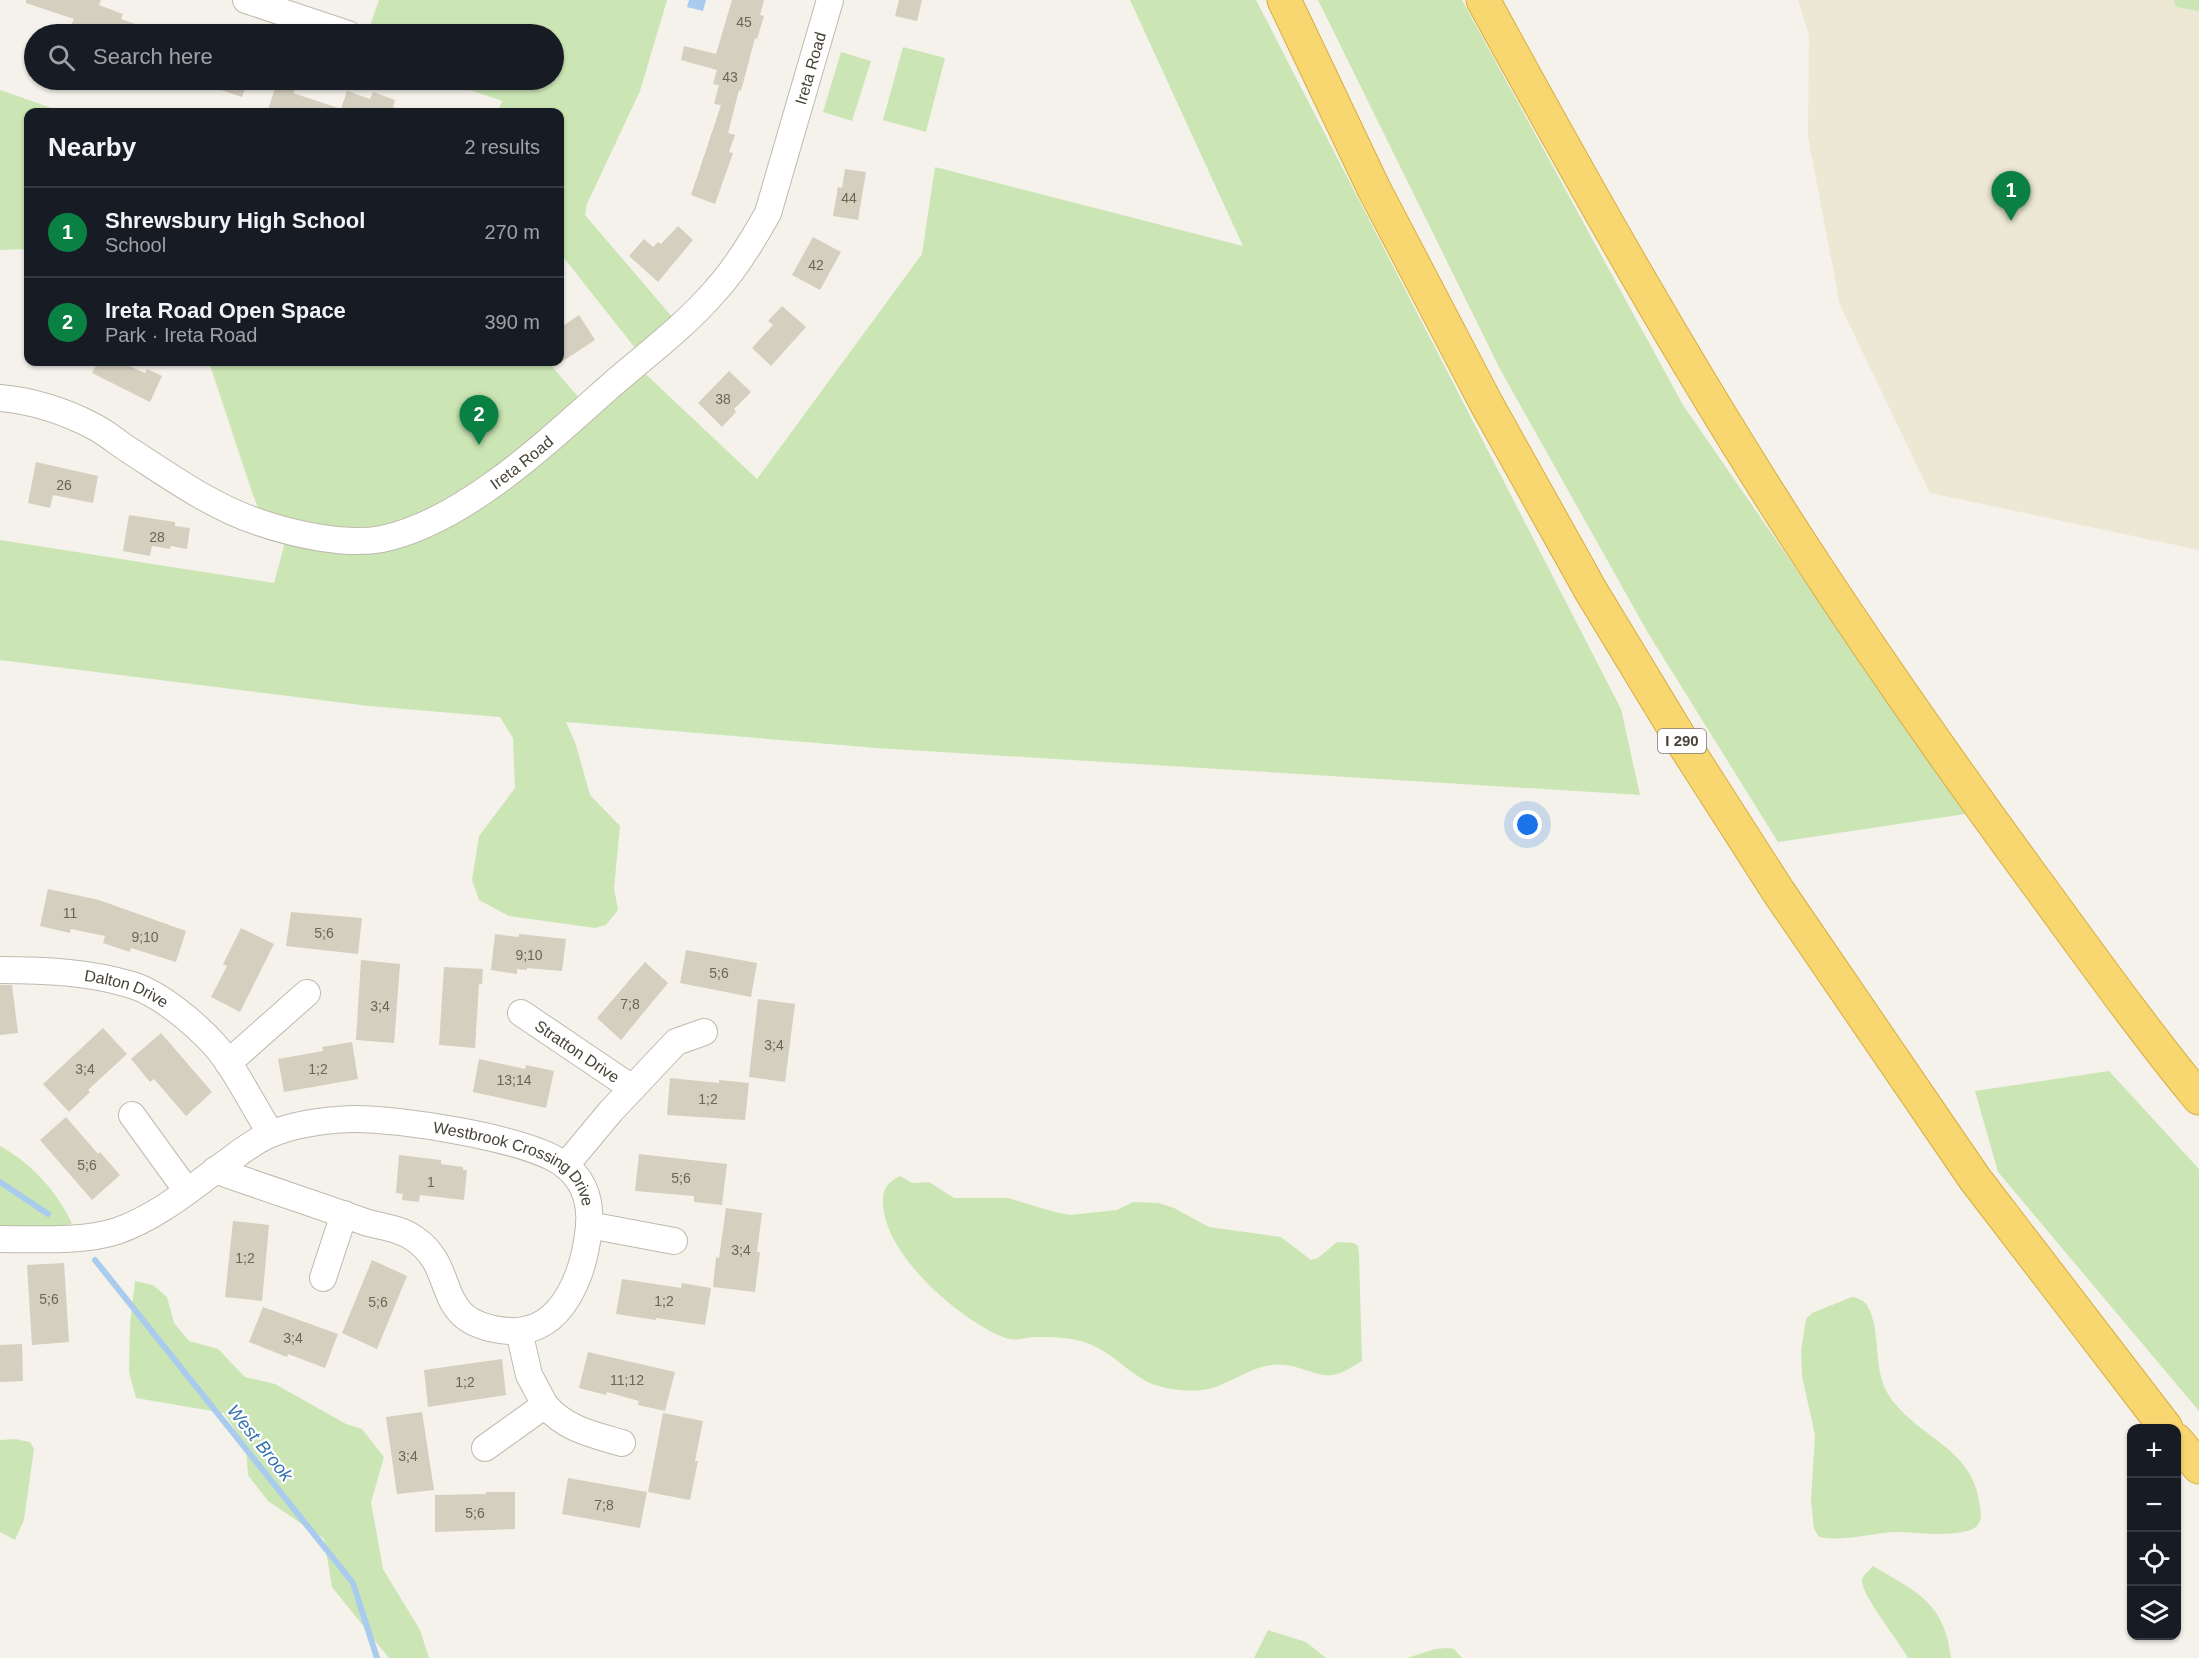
<!DOCTYPE html>
<meta charset="utf-8">
<style>
:root{--surface:#171b24;--page:#20242c;--text:#f1f3f6;--muted:#9ea1a6;--line:#363941;--accent:#0b8043}
body{margin:0;font-family:Arial,sans-serif;background:var(--page);color:var(--text)}
.controls{position:absolute;right:18px;bottom:18px;display:grid;overflow:hidden;border-radius:12px;box-shadow:0 2px 4px #0004}
.controls button{width:54px;height:54px;display:grid;place-items:center;padding:0;border:0;border-bottom:2px solid var(--line);background:var(--surface);color:var(--text);font:30px sans-serif}
.you{position:absolute;left:1528px;top:825px;width:21px;height:21px;margin:-15px;border:4px solid #fff;border-radius:50%;background:#1a73e8;box-shadow:0 0 0 9px #1a73e833}
.badge{display:grid;place-items:center;width:39px;height:39px;border-radius:50%;background:var(--accent);color:#fff;font-size:20px;font-weight:700}
.pin{position:absolute;translate:-50% -50px;filter:drop-shadow(0 2px 3px #0008)}
.pin::after{content:'';position:absolute;top:32px;width:21px;height:18px;background:inherit;clip-path:polygon(0 0,100% 0,50% 100%)}
.list{margin:0;padding:0;list-style:none}
h2{display:flex;justify-content:space-between;align-items:center;height:78px;margin:0;padding:0 24px;font-size:26px}
h2 small{font-size:20px;font-weight:400;color:var(--muted)}
.list li{display:grid;grid-template-columns:39px 1fr auto;gap:18px;align-items:center;box-sizing:border-box;height:90px;padding:0 24px;border-top:2px solid var(--line)}
.list b{display:block;font-size:22px;white-space:nowrap}
.list p{margin:0;font-size:20px;white-space:nowrap;color:var(--muted)}
.list em{font-size:20px;font-style:normal;color:var(--muted)}
.icon{flex:none;width:33px;height:33px;fill:none;stroke:currentColor;stroke-width:2;stroke-linecap:round;stroke-linejoin:round}
.map{position:relative;flex:none;width:2199px;height:1658px;overflow:hidden}
.search{position:absolute;background:var(--surface);box-shadow:0 2px 4px #0004;left:24px;top:24px;width:540px;height:66px;display:flex;align-items:center;gap:15px;box-sizing:border-box;padding:0 21px;border-radius:33px;color:var(--muted);font-size:22px}
.panel{position:absolute;background:var(--surface);box-shadow:0 2px 4px #0004;left:24px;top:108px;width:540px;height:258px;border-radius:12px}
.map>svg:first-child{display:block}
.education{fill:#ece8d4}
.green{fill:#cbe6b4}
.water{fill:#a9ccee}
.lines{fill:none;stroke-linecap:round;stroke-linejoin:round}
.stream{stroke:#a9ccee;stroke-width:6}
.building{fill:#d5cfbf}
.minor-casing{stroke:#bfbaac;stroke-width:28}
.highway-casing{stroke:#d7ad40;stroke-width:35}
.minor{stroke:#fff;stroke-width:26}
.highway{stroke:#f8d771;stroke-width:33}
.labels{text-anchor:middle;stroke-width:4.5;stroke-linejoin:round;paint-order:stroke}
.number-label{font-size:14px;fill:#6b665a}
.shield{fill:#fff;stroke:#7f7b74;stroke-width:1.5}
.shield-label{font-size:15px;font-weight:bold;fill:#484338}
.street-label{font-size:16px;fill:#484338;stroke:#fff}
.water-label{font-size:18px;font-style:italic;fill:#3571b0;stroke:#fff}
</style>
<div class="map">
<svg width="2199" height="1658" viewBox="0 0 2199 1658">
<rect width="100%" height="100%" fill="#f4f2ea"/>
<!-- education -->
<path class="education" d="M 1798,0 L 2199,0 L 2199,550 L 1930,493 L 1840,305 L 1808,137 L 1809,35 Z"/>
<!-- green -->
<path class="green" d="M 379,0 L 667,0 L 640,91 L 587,204 L 585,215 L 679,325 L 643,358 L 560,253 L 560,112 L 498,112 L 502,101 L 441,80 L 554,80 L 554,34 L 367,34 Z
M 1130,0 L 1256,0 L 1621,709 L 1640,795 L 877,748 L 566,722 L 576,745 L 590,795 L 620,826 L 614,888 L 618,910 L 606,925 L 595,928 L 509,916 L 479,900 L 472,880 L 479,836 L 515,788 L 513,738 L 500,717 L 369,706 L 0,660 L 0,540 L 274,583 L 288,531 L 264,524 L 252,492 L 209,362 L 548,362 L 587,407 L 636,365 L 757,479 L 922,254 L 935,167 L 1243,246 Z
M 1318,0 L 1462,0 L 1683,405 L 1965,814 L 1778,842 L 1648,633 L 1500,369 Z
M 2174,0 L 2199,0 L 2199,11 L 2176,7 Z
M 903,47 L 945,58 L 926,132 L 883,120 Z
M 841,52 L 871,61 L 852,121 L 823,112 Z
M 0,90 L 63,112 L 28,112 L 28,249 L 0,250 Z
M 2109,1071 L 2199,1169 L 2199,1411 L 1998,1172 L 1975,1091 Z
M 0,1146 C 31,1163 58,1192 72,1224 L 0,1237 Z
M 900,1176 L 912,1183 L 929,1182 L 954,1198 L 1008,1198 L 1055,1212 L 1070,1215 L 1117,1210 L 1133,1202 L 1159,1203 L 1174,1208 L 1209,1227 L 1281,1237 L 1311,1260 L 1318,1258 L 1337,1242 L 1354,1243 L 1358,1246 L 1359,1255 L 1362,1361 C 1353,1366 1344,1373 1333,1375 C 1315,1378 1296,1361 1271,1365 C 1250,1368 1232,1382 1212,1388 C 1197,1392 1177,1391 1162,1387 C 1132,1380 1114,1351 1084,1342 C 1069,1337 1050,1337 1034,1337 C 1022,1338 1016,1342 1003,1337 C 959,1319 893,1261 884,1213 C 881,1195 883,1184 900,1176 Z
M 135,1281 L 153,1285 L 167,1297 L 174,1323 L 189,1341 L 218,1349 L 245,1377 L 275,1384 L 346,1424 L 362,1429 L 384,1457 L 371,1502 L 383,1569 L 420,1630 L 429,1658 L 389,1658 L 332,1587 L 324,1539 L 268,1501 L 248,1475 L 246,1448 L 224,1413 L 136,1398 L 129,1372 L 130,1324 Z
M 1852,1297 C 1858,1298 1863,1300 1867,1305 C 1883,1333 1871,1370 1890,1397 C 1917,1437 1972,1448 1979,1501 C 1980,1508 1983,1516 1979,1523 C 1975,1531 1963,1532 1955,1533 C 1936,1536 1915,1532 1896,1532 C 1870,1533 1845,1542 1819,1537 L 1814,1529 L 1811,1500 L 1815,1435 L 1802,1376 L 1801,1351 L 1806,1319 L 1812,1313 Z
M 15,1439 L 30,1442 L 34,1449 L 24,1520 L 15,1540 L 0,1532 L 0,1440 Z
M 1873,1566 C 1917,1592 1945,1603 1951,1658 L 1908,1658 C 1900,1643 1861,1594 1862,1581 C 1862,1575 1870,1570 1873,1566 Z
M 1268,1630 L 1306,1642 L 1326,1658 L 1254,1658 Z
M 1447,1648 L 1454,1649 L 1462,1658 L 1407,1658 L 1435,1649 Z"/>
<!-- water -->
<path class="water" d="M 689,0 L 706,0 L 703,11 L 687,7 Z"/>
<g class="lines">
<!-- stream -->
<path class="stream" d="M 0,1182 L 48,1214
M 95,1260 L 353,1583 L 377,1658"/>
</g>
<!-- building -->
<path class="building" d="M 26,0 L 101,0 L 99,5 L 123,14 L 121,19 L 159,32 L 159,34 L 86,34 L 70,28 L 74,19 L 26,3 Z
M 732,0 L 764,0 L 760,15 L 764,16 L 757,39 L 755,38 L 741,91 L 739,90 L 728,133 L 735,135 L 729,152 L 733,153 L 715,204 L 691,195 L 721,105 L 714,104 L 719,85 L 713,84 L 717,70 L 681,60 L 684,46 L 716,54 Z
M 899,0 L 922,0 L 917,21 L 895,16 Z
M 198,80 L 248,80 L 242,97 L 198,82 Z
M 277,83 L 295,89 L 293,93 L 341,109 L 347,91 L 370,99 L 373,92 L 395,100 L 393,107 L 402,110 L 402,112 L 267,112 Z
M 845,169 L 866,172 L 858,220 L 833,216 L 838,187 L 842,188 Z
M 678,226 L 693,240 L 658,282 L 629,256 L 644,239 L 653,247 L 658,242 L 661,244 Z
M 813,237 L 841,252 L 820,290 L 792,275 Z
M 782,306 L 806,327 L 771,366 L 752,348 L 773,325 L 768,321 Z
M 579,315 L 595,340 L 560,363 L 560,328 Z
M 98,362 L 120,362 L 145,373 L 147,369 L 162,376 L 150,402 L 92,373 Z
M 729,371 L 751,392 L 734,409 L 736,412 L 722,427 L 698,403 Z
M 36,462 L 98,476 L 93,503 L 53,495 L 50,508 L 28,503 Z
M 129,515 L 175,522 L 175,526 L 190,528 L 187,549 L 171,546 L 170,549 L 152,546 L 150,556 L 123,551 Z
M 48,889 L 99,900 L 186,931 L 176,962 L 131,948 L 130,952 L 103,943 L 105,936 L 71,929 L 70,933 L 40,926 Z
M 291,912 L 362,918 L 358,954 L 286,946 Z
M 241,928 L 274,944 L 240,1012 L 211,997 L 227,966 L 223,964 Z
M 495,934 L 519,937 L 519,934 L 566,939 L 562,971 L 527,968 L 527,970 L 517,969 L 517,974 L 491,970 Z
M 686,950 L 757,963 L 751,997 L 680,983 Z
M 361,960 L 400,964 L 394,1043 L 356,1040 Z
M 645,962 L 668,983 L 621,1040 L 597,1018 Z
M 444,967 L 483,969 L 482,984 L 479,984 L 475,1048 L 439,1045 Z
M 0,985 L 12,985 L 18,1033 L 0,1035 Z
M 758,999 L 795,1004 L 785,1082 L 749,1077 Z
M 103,1028 L 127,1054 L 88,1090 L 90,1092 L 69,1112 L 43,1084 Z
M 161,1033 L 212,1092 L 186,1116 L 154,1079 L 150,1082 L 131,1059 Z
M 352,1042 L 358,1079 L 284,1092 L 278,1059 L 323,1051 L 322,1047 Z
M 479,1059 L 525,1069 L 526,1065 L 554,1071 L 546,1108 L 473,1092 Z
M 670,1078 L 719,1083 L 719,1080 L 749,1083 L 745,1120 L 667,1115 Z
M 66,1117 L 98,1154 L 100,1152 L 120,1175 L 92,1200 L 40,1140 Z
M 639,1154 L 727,1164 L 722,1205 L 694,1202 L 694,1196 L 635,1191 Z
M 399,1155 L 441,1160 L 441,1164 L 463,1167 L 463,1170 L 467,1170 L 464,1200 L 420,1195 L 419,1202 L 402,1200 L 403,1194 L 396,1193 Z
M 726,1208 L 762,1213 L 757,1252 L 760,1252 L 755,1292 L 713,1287 L 716,1257 L 719,1258 Z
M 233,1221 L 269,1225 L 262,1301 L 225,1297 Z
M 372,1260 L 407,1276 L 377,1349 L 342,1333 Z
M 64,1263 L 69,1342 L 32,1345 L 27,1265 Z
M 622,1279 L 681,1288 L 682,1283 L 711,1288 L 705,1325 L 656,1318 L 656,1320 L 616,1314 Z
M 263,1307 L 338,1334 L 325,1368 L 288,1354 L 287,1357 L 249,1342 Z
M 22,1344 L 23,1381 L 0,1382 L 0,1345 Z
M 588,1352 L 675,1372 L 665,1411 L 638,1405 L 639,1401 L 607,1392 L 606,1395 L 579,1388 Z
M 502,1359 L 506,1395 L 428,1407 L 424,1370 Z
M 422,1412 L 434,1490 L 397,1494 L 386,1417 Z
M 663,1413 L 703,1421 L 695,1461 L 698,1461 L 690,1500 L 648,1492 Z
M 568,1478 L 647,1492 L 640,1528 L 562,1514 Z
M 486,1492 L 515,1492 L 515,1529 L 435,1532 L 435,1495 L 486,1494 Z"/>
<g class="lines">
<defs>
<g id="minor">
<path d="M 246,0 L 348,34"/>
<path id="s1" d="M 0,398 C 33,401 64,411 93,426 C 107,433 119,444 132,452 C 172,478 213,507 258,522 C 293,534 346,546 382,539 C 467,521 552,437 616,381 C 650,352 687,324 716,290 C 737,267 753,240 768,213 L 830,0"/>
<path id="s2" d="M 0,970 C 45,970 89,972 132,985 C 164,995 210,1035 228,1062 C 243,1085 256,1110 271,1134"/>
<path id="s3" d="M 521,1013 L 632,1088"/>
<path d="M 228,1063 L 307,993"/>
<path d="M 132,1115 L 187,1191"/>
<path d="M 566,1165 L 611,1111 L 676,1042 L 704,1032"/>
<path d="M 589,1225 L 674,1241"/>
<path id="s4" d="M 0,1239 C 34,1239 85,1242 117,1231 C 160,1216 195,1185 231,1159 C 243,1150 256,1140 271,1134 C 295,1124 326,1120 352,1119 C 396,1118 528,1138 563,1164 C 584,1179 591,1201 589,1226 C 585,1270 564,1335 509,1331 C 429,1324 461,1271 415,1239 C 400,1228 382,1227 365,1222 C 315,1204 265,1188 215,1170"/>
<path d="M 323,1278 L 344,1214"/>
<path d="M 545,1405 C 565,1429 594,1435 622,1443"/>
<path d="M 485,1448 L 545,1405 L 529,1375 L 519,1331"/>
</g>
<path id="highway" d="M 1284,0 L 1374,189 L 1486,403 L 1591,591 L 1680,738 L 1778,891 L 1975,1179 L 2166,1428
M 1483,0 C 1583,183 1685,365 1799,541 C 1872,653 1949,763 2028,871 C 2084,947 2139,1025 2199,1098
M 2176,1440 L 2199,1467"/>
</defs>
<!-- minor casing -->
<use href="#minor" class="minor-casing"/>
<!-- highway casing -->
<use href="#highway" class="highway-casing"/>
<!-- minor -->
<use href="#minor" class="minor"/>
<!-- highway -->
<use href="#highway" class="highway"/>
</g>
<g class="labels">
<!-- number labels -->
<g class="number-label">
<text x="744" y="27">45</text>
<text x="730" y="82">43</text>
<text x="849" y="203">44</text>
<text x="816" y="270">42</text>
<text x="723" y="404">38</text>
<text x="64" y="490">26</text>
<text x="157" y="542">28</text>
<text x="70" y="918">11</text>
<text x="324" y="938">5;6</text>
<text x="145" y="942">9;10</text>
<text x="529" y="960">9;10</text>
<text x="719" y="978">5;6</text>
<text x="630" y="1009">7;8</text>
<text x="380" y="1011">3;4</text>
<text x="774" y="1050">3;4</text>
<text x="85" y="1074">3;4</text>
<text x="318" y="1074">1;2</text>
<text x="514" y="1085">13;14</text>
<text x="708" y="1104">1;2</text>
<text x="87" y="1170">5;6</text>
<text x="681" y="1183">5;6</text>
<text x="431" y="1187">1</text>
<text x="741" y="1255">3;4</text>
<text x="245" y="1263">1;2</text>
<text x="49" y="1304">5;6</text>
<text x="664" y="1306">1;2</text>
<text x="378" y="1307">5;6</text>
<text x="293" y="1343">3;4</text>
<text x="627" y="1385">11;12</text>
<text x="465" y="1387">1;2</text>
<text x="408" y="1461">3;4</text>
<text x="604" y="1510">7;8</text>
<text x="475" y="1518">5;6</text>
</g>
<!-- shield labels -->
<rect class="shield" x="1658" y="729" width="48" height="24" rx="4.5"/>
<g class="shield-label">
<text x="1682" y="746">I 290</text>
</g>
<!-- street labels -->
<g class="street-label">
<text dy="6" stroke="none"><textPath href="#s1" startOffset="1080">Ireta Road</textPath></text>
<text dy="6" stroke="none"><textPath href="#s1" startOffset="576">Ireta Road</textPath></text>
<text dy="6" stroke="none"><textPath href="#s2" startOffset="129">Dalton Drive</textPath></text>
<text dy="6" stroke="none"><textPath href="#s3" startOffset="68">Stratton Drive</textPath></text>
<text dy="6" stroke="none"><textPath href="#s4" startOffset="558">Westbrook Crossing Drive</textPath></text>
</g>
<!-- water labels -->
<g class="water-label">
<text transform="translate(260 1443) rotate(51)" y="6">West Brook</text>
</g>
</g>
</svg>
<div class="controls">
<button>+</button>
<button>−</button>
<button><svg class="icon" aria-label="locate" viewBox="0 0 24 24"><circle cx="12" cy="12" r="6"/><path d="M12 2v4M12 18v4M2 12h4M18 12h4"/></svg></button>
<button><svg class="icon" aria-label="layers" viewBox="0 0 24 24"><path d="M12 4l9 5-9 5-9-5zM3 14l9 5 9-5"/></svg></button>
</div>
<div class="you"></div>
<div class="pin badge" style="left:2011px;top:221px">1</div>
<div class="pin badge" style="left:479px;top:445px">2</div>
<div class="search"><svg class="icon" aria-label="search" viewBox="0 0 24 24"><circle cx="10" cy="10" r="6"/><path d="M15 15l6 6"/></svg>Search here</div>
<section class="panel">
<h2>Nearby<small>2 results</small></h2>
<ul class="list">
<li><span class="badge">1</span><div><b>Shrewsbury High School</b><p>School</p></div><em>270 m</em></li>
<li><span class="badge">2</span><div><b>Ireta Road Open Space</b><p>Park · Ireta Road</p></div><em>390 m</em></li>
</ul>
</section>
</div>
